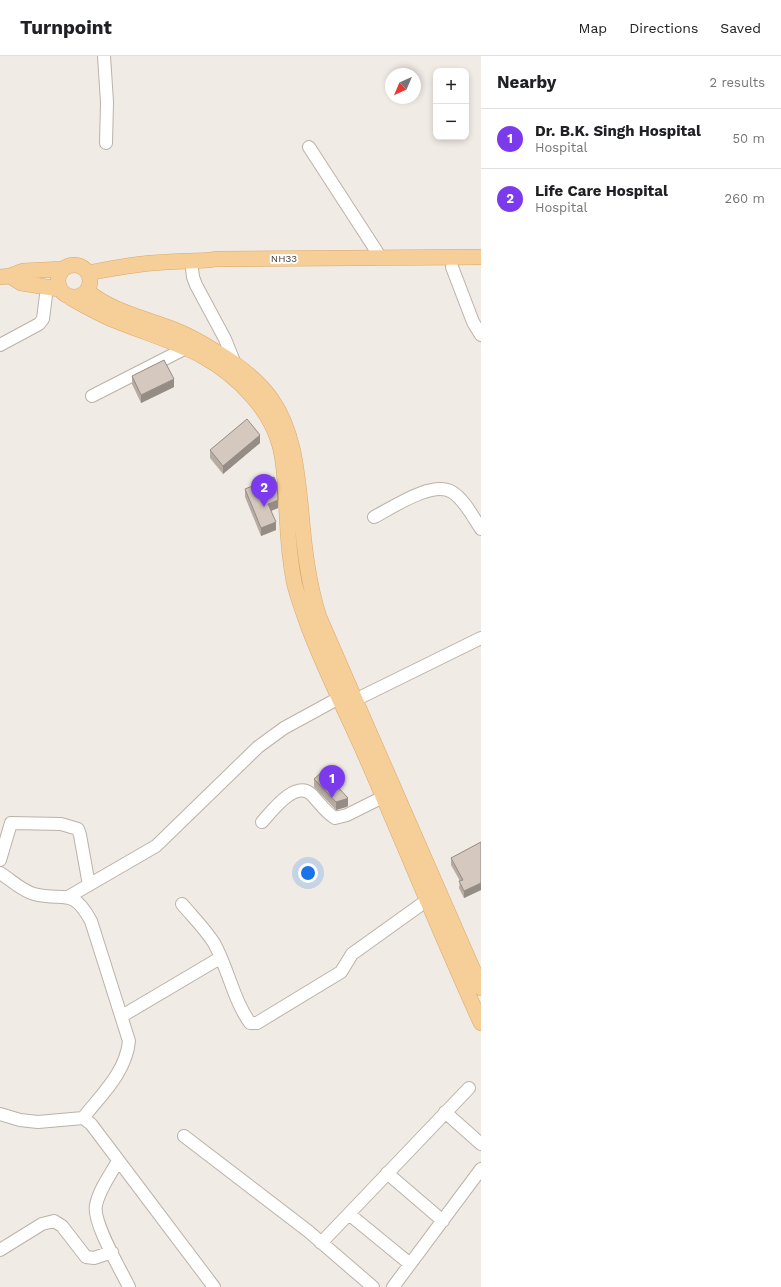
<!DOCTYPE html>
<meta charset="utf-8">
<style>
:root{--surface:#fff;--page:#f2f2f2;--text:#202124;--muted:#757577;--line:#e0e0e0;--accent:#7c3aed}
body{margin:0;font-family:"Work Sans",sans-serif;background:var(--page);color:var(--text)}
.controls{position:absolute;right:12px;top:12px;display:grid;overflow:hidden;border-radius:8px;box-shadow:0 2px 6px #0003}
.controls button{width:36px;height:36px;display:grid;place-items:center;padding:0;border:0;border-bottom:1px solid var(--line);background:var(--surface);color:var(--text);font:20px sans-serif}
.compass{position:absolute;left:385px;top:12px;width:36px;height:36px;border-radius:50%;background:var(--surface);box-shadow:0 2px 6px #0003;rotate:224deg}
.you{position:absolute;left:308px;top:817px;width:14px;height:14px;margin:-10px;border:3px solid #fff;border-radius:50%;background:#1a73e8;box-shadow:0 0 0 6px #1a73e833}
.badge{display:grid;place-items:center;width:26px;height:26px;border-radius:50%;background:var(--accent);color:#fff;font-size:13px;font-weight:700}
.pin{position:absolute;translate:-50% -33px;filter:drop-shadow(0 1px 2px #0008)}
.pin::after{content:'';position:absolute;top:21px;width:14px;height:12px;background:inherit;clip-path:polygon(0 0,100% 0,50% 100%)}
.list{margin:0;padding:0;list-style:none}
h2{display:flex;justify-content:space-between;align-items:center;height:52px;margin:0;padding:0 16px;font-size:17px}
h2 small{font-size:13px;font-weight:400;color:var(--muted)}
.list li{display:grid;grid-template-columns:26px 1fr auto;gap:12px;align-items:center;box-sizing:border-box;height:60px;padding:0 16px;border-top:1px solid var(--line)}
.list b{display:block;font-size:15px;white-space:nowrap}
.list p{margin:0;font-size:13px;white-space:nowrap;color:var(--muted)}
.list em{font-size:13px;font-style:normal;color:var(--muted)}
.map{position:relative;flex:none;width:481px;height:1231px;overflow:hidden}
header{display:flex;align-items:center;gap:24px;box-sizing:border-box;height:56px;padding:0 20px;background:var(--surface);border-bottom:1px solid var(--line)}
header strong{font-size:19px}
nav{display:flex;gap:22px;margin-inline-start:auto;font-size:14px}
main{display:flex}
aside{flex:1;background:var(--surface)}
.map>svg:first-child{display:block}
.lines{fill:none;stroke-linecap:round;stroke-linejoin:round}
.minor-casing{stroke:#bbb2a8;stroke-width:14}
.major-casing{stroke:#daa869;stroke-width:16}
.minor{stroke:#fff;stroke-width:12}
.major{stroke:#f6ce98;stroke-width:15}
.wall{fill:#b7aca3}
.shaded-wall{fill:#958c85}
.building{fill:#d5c8be;stroke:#958c85}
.labels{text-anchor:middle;stroke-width:4;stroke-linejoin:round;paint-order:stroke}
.street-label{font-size:10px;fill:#433b35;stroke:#fff}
</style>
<header>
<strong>Turnpoint</strong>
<nav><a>Map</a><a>Directions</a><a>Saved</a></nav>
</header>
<main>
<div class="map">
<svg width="481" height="1231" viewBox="0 0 481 1231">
<rect width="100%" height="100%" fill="#f1ebe5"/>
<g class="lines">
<defs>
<path id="minor" d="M 104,0 L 107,46 L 106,87
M 309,91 L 381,202
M 191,204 L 193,221 L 196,229 L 225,283 L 235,308
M 452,211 L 473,266 L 481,279
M 0,289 L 39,268 L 43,263 L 47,231
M 92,340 L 188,291
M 374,461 C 392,452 432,424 452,436 C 464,443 473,461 481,473
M 355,644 L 481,582
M 262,766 C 272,755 295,724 311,738 C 319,746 325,756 335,762 L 347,759 L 383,741
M 0,804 L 11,767 L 61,768 L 78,773 L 80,779 L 89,829
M 0,817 C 10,823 22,835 34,838 C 64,846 72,830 91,865 L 129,985 C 126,1016 102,1038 83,1062
M 68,841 L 156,790 L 258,691 L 284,672 L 339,642
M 182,848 C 193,861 205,873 214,887 C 228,912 233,943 250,967 L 257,967 L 341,916 L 352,898 L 426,845
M 122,960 L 220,902
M 445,1056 L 481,1088
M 0,1058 L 20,1064 L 38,1066 L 83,1062 L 91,1068 L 214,1231
M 184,1080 L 308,1175 L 373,1231
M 118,1105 C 110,1119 99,1134 96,1149 C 92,1166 121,1214 129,1231
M 387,1117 L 443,1165
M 349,1158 L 410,1208
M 321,1187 L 469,1032
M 0,1194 L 42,1168 L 54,1165 L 62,1170 L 86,1201 L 94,1202 L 112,1196
M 393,1231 L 481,1113"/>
<path id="major" d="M58 225a16 16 0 1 1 32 0a16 16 0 1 1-32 0Z
M 88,217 C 114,212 140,207 167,206 C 184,204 200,206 216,203 L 481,201
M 10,220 L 21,227 L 59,233
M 0,221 L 10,220 L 23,215 L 63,213
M 87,235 C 113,256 145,262 175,274 C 190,280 204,288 218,297 C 238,309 259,325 272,344 C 294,376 297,416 301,454 C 304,490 308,526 319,561 L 481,932
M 71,242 C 85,250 99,258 114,264 C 168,286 212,294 252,340 C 287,379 284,412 287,460 C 288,482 290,505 294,526 C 297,539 302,552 306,564 C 322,609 344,651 363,694 C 403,785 440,877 481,967"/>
</defs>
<!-- minor casing -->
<use href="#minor" class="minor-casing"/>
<!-- major casing -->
<use href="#major" class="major-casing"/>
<!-- minor -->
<use href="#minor" class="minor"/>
<!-- major -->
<use href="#major" class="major"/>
</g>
<!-- wall -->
<path class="wall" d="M 132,320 L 174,331 L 141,347 L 132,328 Z
M 260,387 L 223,418 L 210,402 L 210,394 Z
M 245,433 L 278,452 L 271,455 L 276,474 L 261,480 L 245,441 Z
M 314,723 L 348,750 L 346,751 L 336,754 L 314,731 Z
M 481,786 L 481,834 L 464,842 L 459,832 L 460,825 L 451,809 L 451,802 Z"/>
<!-- shaded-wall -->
<path class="shaded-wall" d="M 174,323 L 174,331 L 141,347 L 141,339 Z
M 260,379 L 260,387 L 223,418 L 223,410 Z
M 278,444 L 278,452 L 268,456 L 268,448 Z
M 276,466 L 276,474 L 261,480 L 261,472 Z
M 348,742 L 348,750 L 346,751 L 336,754 L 336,746 Z
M 481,827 L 481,834 L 464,842 L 464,835 Z"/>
<!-- building -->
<path class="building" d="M 164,304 L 174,323 L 141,339 L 132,320 Z
M 247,363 L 260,379 L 223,410 L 210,394 Z
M 274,421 L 277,428 L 278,444 L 268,448 L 276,466 L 261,472 L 245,433 Z
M 323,715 L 348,742 L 346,743 L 336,746 L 314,723 Z
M 481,786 L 481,827 L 464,835 L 459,825 L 463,824 L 451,802 Z"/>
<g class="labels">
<!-- street labels -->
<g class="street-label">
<text x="284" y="206">NH33</text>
</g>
</g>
</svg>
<div class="controls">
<button>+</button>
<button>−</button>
</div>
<svg class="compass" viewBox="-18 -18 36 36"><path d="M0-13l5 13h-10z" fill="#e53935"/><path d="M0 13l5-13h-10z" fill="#757577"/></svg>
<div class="you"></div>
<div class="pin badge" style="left:332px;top:742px">1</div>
<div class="pin badge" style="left:264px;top:451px">2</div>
</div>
<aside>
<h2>Nearby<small>2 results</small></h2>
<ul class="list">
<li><span class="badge">1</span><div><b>Dr. B.K. Singh Hospital</b><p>Hospital</p></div><em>50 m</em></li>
<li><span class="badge">2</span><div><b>Life Care Hospital</b><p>Hospital</p></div><em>260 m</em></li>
</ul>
</aside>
</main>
